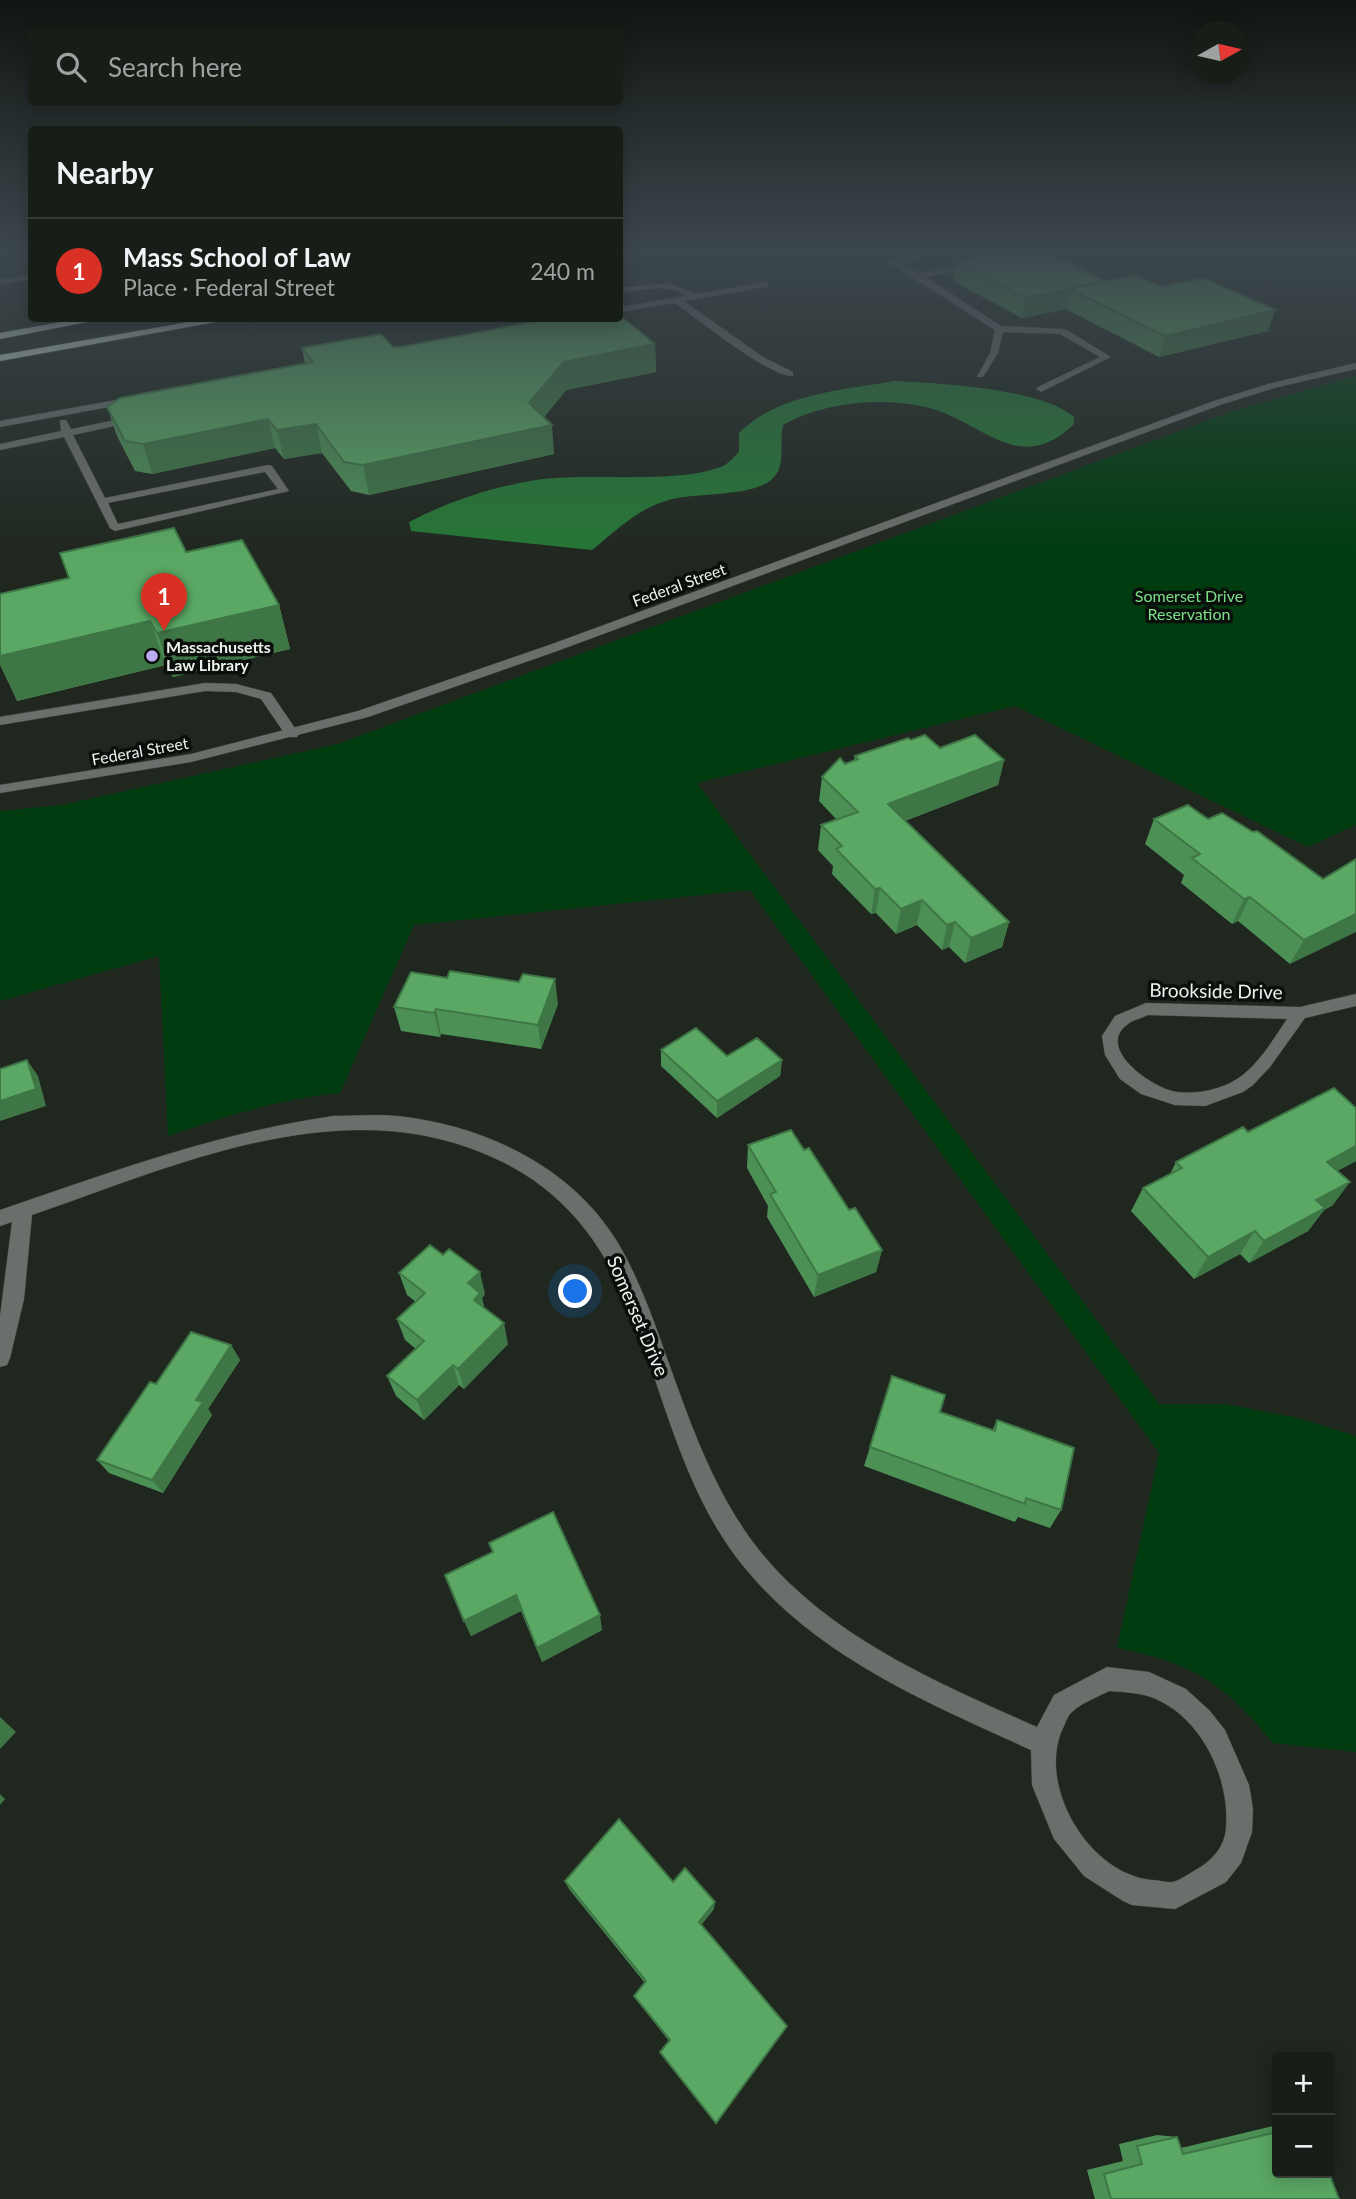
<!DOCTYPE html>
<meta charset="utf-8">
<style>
:root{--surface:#171d17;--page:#202620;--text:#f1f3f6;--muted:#9ea2a1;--line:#363b36;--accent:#d93025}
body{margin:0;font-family:Lato,sans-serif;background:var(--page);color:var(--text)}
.controls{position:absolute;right:21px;bottom:21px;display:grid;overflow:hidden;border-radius:7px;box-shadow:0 4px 18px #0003}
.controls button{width:63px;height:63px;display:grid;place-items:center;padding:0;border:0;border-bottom:2px solid var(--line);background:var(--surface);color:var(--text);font:35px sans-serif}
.compass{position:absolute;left:1188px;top:21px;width:63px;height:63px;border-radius:50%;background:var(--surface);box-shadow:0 4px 18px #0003;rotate:82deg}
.you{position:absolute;left:576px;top:1292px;width:24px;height:24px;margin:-18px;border:5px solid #fff;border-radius:50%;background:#1a73e8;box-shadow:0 0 0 10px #1a73e833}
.badge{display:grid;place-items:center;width:46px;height:46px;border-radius:50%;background:var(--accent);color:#fff;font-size:23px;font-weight:700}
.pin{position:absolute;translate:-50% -58px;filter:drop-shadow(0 2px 4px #0008)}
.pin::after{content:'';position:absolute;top:37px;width:24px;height:21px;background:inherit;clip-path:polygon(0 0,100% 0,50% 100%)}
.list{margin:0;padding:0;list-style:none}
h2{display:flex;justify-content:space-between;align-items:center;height:91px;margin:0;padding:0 28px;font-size:30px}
h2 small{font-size:23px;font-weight:400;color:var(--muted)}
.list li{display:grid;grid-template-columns:46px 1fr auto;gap:21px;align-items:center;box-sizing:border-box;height:105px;padding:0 28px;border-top:2px solid var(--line)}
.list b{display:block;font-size:26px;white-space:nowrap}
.list p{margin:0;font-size:23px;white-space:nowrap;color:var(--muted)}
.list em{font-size:23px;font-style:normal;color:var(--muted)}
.icon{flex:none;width:38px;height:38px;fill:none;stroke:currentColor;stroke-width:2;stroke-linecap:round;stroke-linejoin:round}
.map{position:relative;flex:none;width:1356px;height:2199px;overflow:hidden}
.search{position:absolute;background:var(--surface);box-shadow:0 4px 18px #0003;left:28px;top:28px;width:595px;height:77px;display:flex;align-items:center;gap:18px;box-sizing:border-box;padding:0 24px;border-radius:7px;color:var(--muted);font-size:26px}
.panel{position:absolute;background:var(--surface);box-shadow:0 4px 18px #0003;left:28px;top:126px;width:595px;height:196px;border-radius:7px}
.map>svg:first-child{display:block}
.green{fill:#003c0f}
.water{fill:#267736}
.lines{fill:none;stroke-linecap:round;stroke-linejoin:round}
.service-casing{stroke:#3c433c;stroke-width:1}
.minor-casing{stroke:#3c433c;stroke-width:1}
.motorway-casing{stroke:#3c433c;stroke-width:2}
.service{fill:#6b6f6b;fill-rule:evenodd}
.minor{fill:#6b6f6b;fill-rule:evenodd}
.motorway{fill:#ced9cf;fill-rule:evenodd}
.wall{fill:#4d9056}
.shaded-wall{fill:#3f7646}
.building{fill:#5aa864;stroke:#3f7646;stroke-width:2}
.poi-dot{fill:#bea9f4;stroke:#0b0f0b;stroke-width:2.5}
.labels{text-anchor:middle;stroke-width:7;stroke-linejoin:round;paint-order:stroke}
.far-street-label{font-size:16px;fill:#ecf2ed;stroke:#0b0f0b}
.far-park-label{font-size:16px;fill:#7ae087;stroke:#0b0f0b}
.far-poi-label{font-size:16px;font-weight:bold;fill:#ecf2ed;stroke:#0b0f0b;text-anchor:start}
.street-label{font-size:19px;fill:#ecf2ed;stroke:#0b0f0b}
</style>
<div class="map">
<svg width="1356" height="2199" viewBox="0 0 1356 2199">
<rect width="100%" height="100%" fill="#1f271f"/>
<!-- green -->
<path class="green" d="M 1356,376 L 1356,825 L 1308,847 L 1015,706 L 697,783 L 1159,1404 L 1225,1404 L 1294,1417 L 1356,1436 L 1356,1752 L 1273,1743 C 1224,1683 1193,1663 1117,1648 L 1159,1453 L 750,890 L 414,925 L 340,1093 C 280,1099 226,1116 168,1136 L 159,956 L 0,1001 L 0,811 L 62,805 L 338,744 L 1233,411 Z"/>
<!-- water -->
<path class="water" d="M 895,381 C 937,383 1044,389 1074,417 L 1074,424 C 1023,474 987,428 939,411 C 893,395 825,401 783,425 C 779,442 786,464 774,477 C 757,498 695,492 669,500 C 638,508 616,531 592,550 L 411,531 L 409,522 C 449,501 492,487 536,480 C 590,472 677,485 723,466 C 729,463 734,457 739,452 L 739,433 C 777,394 843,390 895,381 Z"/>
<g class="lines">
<defs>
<path id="service" d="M 946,248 L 962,248 L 899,263 L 920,273 L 981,262 L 981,266 L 926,277 L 1001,326 L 1065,329 L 1111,357 L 1041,392 L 1036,389 L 1038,387 L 1100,357 L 1060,334 L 1003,332 L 998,353 L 983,377 L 977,377 L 990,353 L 995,330 L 888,262 Z
M 1178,248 L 1356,249 L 1356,253 L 1181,250 Z
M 32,275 L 32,279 L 0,284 L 0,280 Z
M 766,282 L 769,286 L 684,301 L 763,357 L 793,372 L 793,376 C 769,377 698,319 675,303 L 620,312 L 620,307 L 687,296 L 676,290 L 659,288 L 620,292 L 620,288 L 669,283 L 696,294 Z
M 133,397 L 136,398 L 136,402 L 0,427 L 0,421 Z
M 135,416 L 140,419 L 138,421 L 73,435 L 105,498 L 268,465 L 272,466 L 289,491 L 115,531 L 110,528 L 64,437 L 0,450 L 0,444 L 61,431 L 60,420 L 66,420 L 71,429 ZM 265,472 L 278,489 L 118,524 L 108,503 Z
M 205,683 L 236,684 L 271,693 L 299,734 L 297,737 L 287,737 L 261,699 L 236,692 L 205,691 L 0,725 L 0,717 Z"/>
<path id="minor" d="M 1356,363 L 1356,369 L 1274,388 L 1220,405 L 560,650 L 368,717 L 191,762 L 0,793 L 0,785 L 191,754 L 358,711 L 552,644 L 1214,401 L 1268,384 Z
M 1356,994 L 1356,1006 L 1305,1018 L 1270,1067 L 1253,1085 L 1243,1092 L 1205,1106 L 1175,1105 L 1141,1094 L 1120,1079 L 1105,1055 L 1102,1036 L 1115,1016 L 1146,1003 L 1300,1007 ZM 1148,1015 L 1287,1019 C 1272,1041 1255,1071 1230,1083 C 1213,1091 1195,1094 1177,1092 C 1153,1089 1094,1048 1128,1024 C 1133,1020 1142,1018 1148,1015 Z
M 333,1116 C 354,1116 376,1114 397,1116 C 483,1125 572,1166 618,1243 C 642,1284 657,1330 673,1375 C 695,1436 718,1498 759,1550 C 829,1637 938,1683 1037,1727 L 1054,1695 L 1107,1667 L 1149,1672 L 1186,1689 L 1210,1711 L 1225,1730 L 1249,1785 L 1253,1809 L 1252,1832 L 1241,1863 L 1226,1882 L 1175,1909 L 1132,1905 L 1123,1901 L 1084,1876 L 1054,1839 L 1032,1785 L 1031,1750 C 928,1703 817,1657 744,1567 C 680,1489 663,1386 624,1296 C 595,1230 553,1182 485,1154 C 337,1091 174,1166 32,1215 L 24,1299 L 10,1358 L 7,1365 L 0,1367 L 0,1316 L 12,1222 L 0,1226 L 0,1210 C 111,1172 216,1133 333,1116 ZM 1109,1691 C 1125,1692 1142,1693 1156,1699 C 1203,1720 1230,1779 1226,1828 C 1225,1846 1212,1861 1197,1869 C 1190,1873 1181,1880 1173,1882 C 1167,1883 1158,1880 1152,1880 C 1088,1874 1035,1783 1064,1726 C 1066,1722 1068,1715 1072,1712 C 1081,1703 1098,1697 1109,1691 Z"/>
<path id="motorway" d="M 629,248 L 649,248 L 620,256 L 620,250 Z
M 83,318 L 108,318 L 0,339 L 0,333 Z
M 212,318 L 238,318 L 0,361 L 0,355 Z"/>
</defs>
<!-- service casing -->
<use href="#service" class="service-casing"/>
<!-- minor casing -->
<use href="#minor" class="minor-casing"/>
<!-- motorway casing -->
<use href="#motorway" class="motorway-casing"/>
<!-- service -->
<use href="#service" class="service"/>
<!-- minor -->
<use href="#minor" class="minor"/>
<!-- motorway -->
<use href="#motorway" class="motorway"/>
</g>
<!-- wall -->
<path class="wall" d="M 956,261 L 1105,281 L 1161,287 L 1275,310 L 1268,331 L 1159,357 L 1066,309 L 1022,318 L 953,281 Z
M 655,344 L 656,372 L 566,390 L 544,417 L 554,454 L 369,495 L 351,491 L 322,453 L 284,459 L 275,448 L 152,474 L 135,471 L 117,436 L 107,407 L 305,364 L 302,348 Z
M 186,552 L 279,605 L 290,649 L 173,677 L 166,665 L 17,701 Z
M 911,740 L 940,748 L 1004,760 L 998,785 L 905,821 L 1009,922 L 1002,947 L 965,963 L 949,947 L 942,950 L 917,925 L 896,934 L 876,913 L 871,914 L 832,874 L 833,866 L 818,850 L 821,825 L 837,820 L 819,801 L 822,777 L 845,764 L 854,761 L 855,756 Z
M 1154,819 L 1208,819 L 1323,879 L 1356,859 L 1290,964 L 1238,921 L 1232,924 L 1181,883 L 1184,875 L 1145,844 Z
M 558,1004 L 541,1049 L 441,1034 L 440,1037 L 401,1031 L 394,1007 Z
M 661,1050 L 727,1056 L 782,1060 L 780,1076 L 717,1118 L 661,1066 Z
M 1356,1108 L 1356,1161 L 1337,1171 L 1333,1205 L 1324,1210 L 1308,1231 L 1249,1263 L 1240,1254 L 1194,1279 L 1131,1211 L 1143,1188 L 1170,1174 L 1176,1162 Z
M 748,1145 L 804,1150 L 849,1210 L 882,1250 L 876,1272 L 814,1297 L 767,1217 L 768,1206 L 747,1168 Z
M 399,1273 L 485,1294 L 482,1298 L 484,1307 L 508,1344 L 464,1389 L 459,1385 L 424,1420 L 396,1396 L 387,1376 L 416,1349 L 405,1340 L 397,1319 L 416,1302 L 407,1295 Z
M 231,1345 L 240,1360 L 208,1409 L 212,1415 L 163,1493 L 109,1473 L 97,1460 L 156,1384 Z
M 940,1412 L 992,1431 L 997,1420 L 1061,1510 L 1050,1528 L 1018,1517 L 1015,1522 L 864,1466 L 870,1447 Z
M 445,1575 L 602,1630 L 542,1662 L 521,1611 L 471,1636 Z
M 565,1881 L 673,1882 L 714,1909 L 701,1925 L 669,2041 L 636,1999 L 634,1996 L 645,1983 L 569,1889 Z
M 1277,2125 L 1277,2173 L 1339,2199 L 1095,2199 L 1087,2170 L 1123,2161 L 1119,2144 L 1157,2135 L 1177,2137 L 1181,2148 Z"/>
<!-- shaded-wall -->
<path class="shaded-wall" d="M 1105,281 L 1070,289 L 1066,309 L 1022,318 L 1026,298 Z
M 1275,310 L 1268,331 L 1159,357 L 1165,336 Z
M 655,344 L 656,372 L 566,390 L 535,429 L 552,425 L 554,454 L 369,495 L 363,465 L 564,362 Z
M 268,419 L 275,448 L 152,474 L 143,444 Z
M 316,424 L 322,453 L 284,459 L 277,430 Z
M 279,605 L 290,649 L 173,677 L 157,633 Z
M 150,621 L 166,665 L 17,701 L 0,665 L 0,656 Z
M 1004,760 L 998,785 L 884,829 L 888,804 Z
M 880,888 L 876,913 L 871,914 L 875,889 Z
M 1250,897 L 1238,921 L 1232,924 L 1244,899 Z
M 922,900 L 917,925 L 896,934 L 901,909 Z
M 1356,914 L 1356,932 L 1290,964 L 1304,940 Z
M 955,922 L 949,947 L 942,950 L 947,925 Z
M 1009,922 L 1002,947 L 965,963 L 971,938 Z
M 555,979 L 558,1004 L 541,1049 L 538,1025 Z
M 436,1009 L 441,1034 L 440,1037 L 434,1013 Z
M 27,1060 L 38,1076 L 46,1106 L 0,1121 L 0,1101 Z
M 782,1060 L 780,1076 L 717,1118 L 717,1101 Z
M 1356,1146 L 1356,1161 L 1311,1185 L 1327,1162 Z
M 1350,1182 L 1333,1205 L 1324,1210 L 1308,1231 L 1249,1263 L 1264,1241 L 1316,1200 Z
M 1255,1231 L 1240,1254 L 1194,1279 L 1208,1257 Z
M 882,1250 L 876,1272 L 814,1297 L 818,1275 Z
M 480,1272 L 485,1294 L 482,1298 L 486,1315 L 480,1321 L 468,1283 Z
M 504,1323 L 508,1344 L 464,1389 L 458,1369 Z
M 231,1345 L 240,1360 L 208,1409 L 212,1415 L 163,1493 L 152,1480 L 196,1400 Z
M 453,1365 L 459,1385 L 424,1420 L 417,1400 Z
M 516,1595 L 521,1611 L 471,1636 L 464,1621 Z
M 600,1615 L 602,1630 L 542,1662 L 537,1648 Z
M 0,1717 L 16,1732 L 0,1749 Z
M 0,1794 L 5,1799 L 0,1805 Z
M 715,1902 L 714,1909 L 698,1929 L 699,1922 Z"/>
<!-- building -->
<path class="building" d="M 1020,248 L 1037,248 L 1105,281 L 1026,298 L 956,261 Z
M 1134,275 L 1161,287 L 1204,278 L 1275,310 L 1165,336 L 1070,289 Z
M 620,316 L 655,344 L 564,362 L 529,403 L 552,425 L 363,465 L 344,462 L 316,424 L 277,430 L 268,419 L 143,444 L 125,441 L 107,407 L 120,398 L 313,362 L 302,348 L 381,334 L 393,347 L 401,347 L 553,318 L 620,318 Z
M 174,528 L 186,552 L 242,540 L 279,605 L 157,633 L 150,621 L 0,656 L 0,594 L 69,578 L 60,553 Z
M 925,735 L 940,748 L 975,735 L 1004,760 L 888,804 L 1009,922 L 971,938 L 955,922 L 947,925 L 922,900 L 901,909 L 880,888 L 875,889 L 836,849 L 842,846 L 821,825 L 858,812 L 822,777 L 840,758 L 845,764 L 858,759 L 855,756 L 908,738 L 911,740 Z
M 1188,805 L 1208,819 L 1222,813 L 1253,832 L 1257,831 L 1323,879 L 1356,859 L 1356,914 L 1304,940 L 1250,897 L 1244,899 L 1192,858 L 1200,854 L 1154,819 Z
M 450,971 L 519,982 L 523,974 L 555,979 L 538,1025 L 436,1009 L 434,1013 L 394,1007 L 411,972 L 447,978 Z
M 696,1028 L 727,1056 L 757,1038 L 782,1060 L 717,1101 L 661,1050 Z
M 27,1060 L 36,1089 L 0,1101 L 0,1069 Z
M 1334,1088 L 1356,1108 L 1356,1146 L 1327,1162 L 1350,1182 L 1316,1200 L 1325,1208 L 1264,1241 L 1255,1231 L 1208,1257 L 1143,1188 L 1182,1168 L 1176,1162 L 1243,1127 L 1248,1132 Z
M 791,1130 L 804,1150 L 809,1148 L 849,1210 L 855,1208 L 882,1250 L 818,1275 L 770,1194 L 776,1192 L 748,1145 Z
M 430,1245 L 443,1255 L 449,1249 L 480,1272 L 468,1283 L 480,1293 L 474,1300 L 504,1323 L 458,1369 L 453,1365 L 417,1400 L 387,1376 L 424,1341 L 397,1319 L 425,1293 L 399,1273 Z
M 191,1332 L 231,1345 L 196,1400 L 203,1402 L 152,1480 L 97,1460 L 150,1382 L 156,1384 Z
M 892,1376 L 945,1395 L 940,1412 L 995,1431 L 997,1420 L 1074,1448 L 1061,1510 L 1026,1498 L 1025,1504 L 870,1447 Z
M 553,1512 L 600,1615 L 537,1648 L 516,1595 L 464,1621 L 445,1575 L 493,1552 L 489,1543 Z
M 619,1819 L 673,1882 L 685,1868 L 715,1902 L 699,1922 L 787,2026 L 716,2123 L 660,2052 L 670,2040 L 634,1996 L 646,1981 L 565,1881 Z
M 1277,2132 L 1277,2173 L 1329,2173 L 1339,2199 L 1111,2199 L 1104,2174 L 1142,2164 L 1137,2146 L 1177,2137 L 1183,2154 Z"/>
<!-- sky -->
<linearGradient id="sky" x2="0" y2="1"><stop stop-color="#111511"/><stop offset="0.45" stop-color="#3c474d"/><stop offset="1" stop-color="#3c474d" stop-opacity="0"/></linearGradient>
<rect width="1356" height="556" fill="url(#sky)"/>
<!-- markers -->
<circle class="poi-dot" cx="152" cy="656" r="7"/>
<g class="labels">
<!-- far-street labels -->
<g class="far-street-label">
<text transform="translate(679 585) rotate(-20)" y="6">Federal Street</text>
<text transform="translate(140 751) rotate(-10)" y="6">Federal Street</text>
</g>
<!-- far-park labels -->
<g class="far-park-label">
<text x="1189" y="602">Somerset Drive<tspan x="1189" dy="18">Reservation</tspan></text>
</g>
<!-- far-poi labels -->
<g class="far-poi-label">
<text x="166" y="653">Massachusetts<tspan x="166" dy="18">Law Library</tspan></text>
</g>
<!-- street labels -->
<g class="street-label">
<text transform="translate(1216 991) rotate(1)" y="7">Brookside Drive</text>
<text transform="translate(638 1316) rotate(67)" y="7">Somerset Drive</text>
</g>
</g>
</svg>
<div class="controls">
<button>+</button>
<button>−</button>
</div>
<svg class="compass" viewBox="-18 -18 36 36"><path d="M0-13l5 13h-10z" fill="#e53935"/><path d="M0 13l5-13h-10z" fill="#9ea2a1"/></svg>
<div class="you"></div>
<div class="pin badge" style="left:164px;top:631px">1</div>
<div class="search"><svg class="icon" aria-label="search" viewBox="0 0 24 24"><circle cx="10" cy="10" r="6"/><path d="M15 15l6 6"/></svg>Search here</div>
<section class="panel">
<h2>Nearby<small></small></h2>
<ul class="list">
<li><span class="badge">1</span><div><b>Mass School of Law</b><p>Place · Federal Street</p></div><em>240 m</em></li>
</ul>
</section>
</div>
